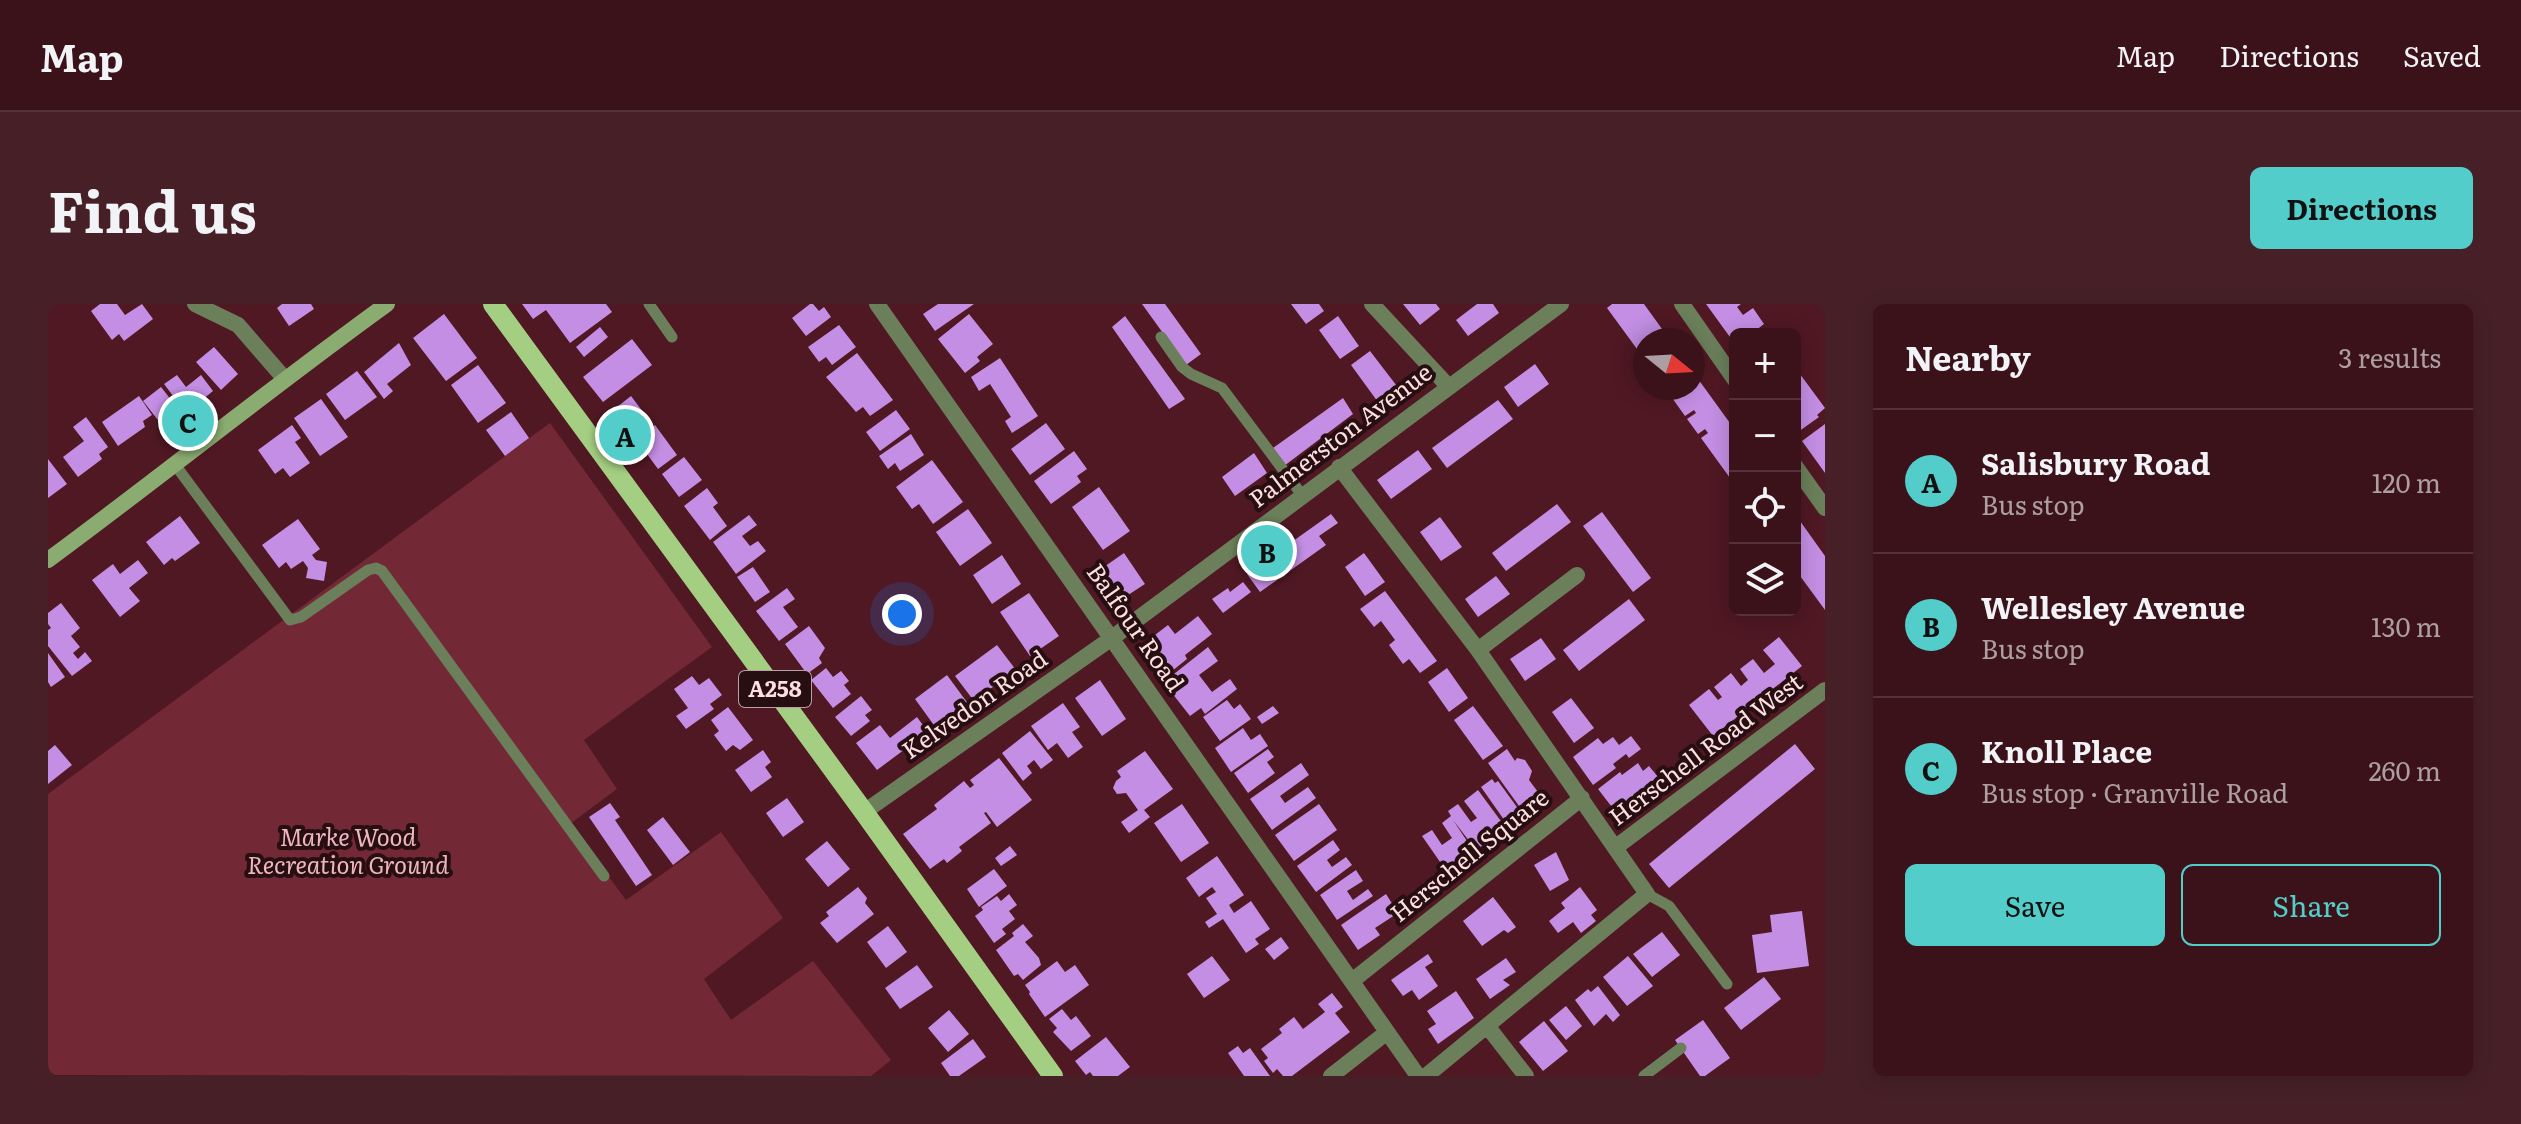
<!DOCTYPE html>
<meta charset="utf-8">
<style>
:root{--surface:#3c121a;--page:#472027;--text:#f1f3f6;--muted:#ac9ea2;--line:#553239;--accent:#53cdc9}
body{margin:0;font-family:Literata,serif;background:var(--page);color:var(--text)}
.controls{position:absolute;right:24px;top:24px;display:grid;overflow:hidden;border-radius:12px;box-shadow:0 4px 20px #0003}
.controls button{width:72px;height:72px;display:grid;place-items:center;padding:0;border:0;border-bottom:2px solid var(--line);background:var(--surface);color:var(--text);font:40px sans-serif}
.compass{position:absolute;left:1585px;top:24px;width:72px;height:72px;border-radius:50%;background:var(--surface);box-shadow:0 4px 20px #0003;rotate:108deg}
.you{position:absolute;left:854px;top:310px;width:28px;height:28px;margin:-20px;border:6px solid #fff;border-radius:50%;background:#1a73e8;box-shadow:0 0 0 12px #1a73e833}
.badge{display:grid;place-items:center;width:52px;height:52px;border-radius:50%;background:var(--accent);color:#111;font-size:26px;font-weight:700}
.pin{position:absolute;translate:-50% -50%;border:4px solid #fff;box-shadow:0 2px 8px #0006}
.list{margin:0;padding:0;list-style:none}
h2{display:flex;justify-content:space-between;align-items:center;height:104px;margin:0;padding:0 32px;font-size:34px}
h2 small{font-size:26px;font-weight:400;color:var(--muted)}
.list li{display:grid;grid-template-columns:52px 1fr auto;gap:24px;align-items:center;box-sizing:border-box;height:144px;padding:0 32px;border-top:2px solid var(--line)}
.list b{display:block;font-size:30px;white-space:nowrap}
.list p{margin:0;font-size:26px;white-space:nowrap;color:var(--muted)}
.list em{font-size:26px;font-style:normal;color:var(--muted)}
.actions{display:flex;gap:16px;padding:24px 32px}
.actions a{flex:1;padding:18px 0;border:2px solid var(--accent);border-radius:12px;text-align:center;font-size:28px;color:var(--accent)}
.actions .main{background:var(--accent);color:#111}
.icon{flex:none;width:44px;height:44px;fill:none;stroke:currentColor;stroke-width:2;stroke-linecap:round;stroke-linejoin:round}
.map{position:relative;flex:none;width:1777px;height:772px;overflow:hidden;border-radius:12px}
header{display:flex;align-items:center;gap:48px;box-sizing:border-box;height:112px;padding:0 40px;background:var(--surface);border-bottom:2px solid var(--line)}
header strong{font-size:38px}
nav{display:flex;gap:44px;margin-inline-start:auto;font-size:28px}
.intro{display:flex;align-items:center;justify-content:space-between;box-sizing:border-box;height:192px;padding:0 48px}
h1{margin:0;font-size:56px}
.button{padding:20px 36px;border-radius:12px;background:var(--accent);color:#111;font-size:28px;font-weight:700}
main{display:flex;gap:48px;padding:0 48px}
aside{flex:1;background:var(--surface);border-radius:12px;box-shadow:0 4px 20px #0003}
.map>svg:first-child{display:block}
.green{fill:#732836}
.building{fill:#c38ee3}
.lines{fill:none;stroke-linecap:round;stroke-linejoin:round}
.lane{stroke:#6a7f5a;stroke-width:11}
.street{stroke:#6a7f5a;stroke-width:16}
.secondary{stroke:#8bac71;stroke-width:16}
.primary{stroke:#a4cf82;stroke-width:20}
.labels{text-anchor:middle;stroke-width:8;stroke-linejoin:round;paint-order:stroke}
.shield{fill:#260e11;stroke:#bca0a3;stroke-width:2}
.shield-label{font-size:22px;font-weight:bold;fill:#fddfe1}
.street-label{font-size:24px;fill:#fddfe1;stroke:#260e11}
.park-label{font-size:24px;font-style:italic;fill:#eeb6bc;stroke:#260e11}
</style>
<header>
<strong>Map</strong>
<nav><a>Map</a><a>Directions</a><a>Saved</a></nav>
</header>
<div class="intro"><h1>Find us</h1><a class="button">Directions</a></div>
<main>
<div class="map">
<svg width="1777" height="772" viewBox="0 0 1777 772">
<rect width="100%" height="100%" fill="#501823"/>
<!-- green -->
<path class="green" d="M 502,119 L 664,343 L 536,436 L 569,485 L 522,520 L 578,596 L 673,528 L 735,614 L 656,675 L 683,716 L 765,657 L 843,756 L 823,772 L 0,771 L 0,490 Z"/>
<!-- building -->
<path class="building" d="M 52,0 L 69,0 L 77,11 L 94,0 L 105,15 L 76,37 L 71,30 L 64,36 L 43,7 Z
M 234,0 L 263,0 L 266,5 L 241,22 L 229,4 Z
M 474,0 L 558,0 L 564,8 L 522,39 L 498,6 L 485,15 Z
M 762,0 L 765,0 L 771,7 L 776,3 L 783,13 L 758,32 L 744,14 Z
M 890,0 L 926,0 L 887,27 L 875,10 Z
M 1094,0 L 1117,0 L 1153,50 L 1138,61 Z
M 1243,0 L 1271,0 L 1276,7 L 1258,20 Z
M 1355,0 L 1388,0 L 1392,5 L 1372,21 Z
M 1429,0 L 1445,0 L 1451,9 L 1420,32 L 1408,16 Z
M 1564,0 L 1596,0 L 1622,36 L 1597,36 L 1597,56 L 1559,4 Z
M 1658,0 L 1693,0 L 1689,3 L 1695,11 L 1705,4 L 1716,20 L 1703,30 L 1687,30 L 1687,40 Z
M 396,10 L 429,54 L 398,77 L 365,34 Z
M 921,10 L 945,40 L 929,53 L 932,57 L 917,69 L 890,35 Z
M 1077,12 L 1137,95 L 1121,105 L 1064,23 Z
M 1290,12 L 1311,42 L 1292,55 L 1271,26 Z
M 791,21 L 808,43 L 784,61 L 778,53 L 771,58 L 760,43 Z
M 552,23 L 560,33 L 536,53 L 528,43 Z
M 584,35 L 604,61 L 555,98 L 535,73 Z
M 351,39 L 363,61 L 339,80 L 345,87 L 336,95 L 316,68 Z
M 166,43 L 190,70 L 173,86 L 148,58 Z
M 1322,47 L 1355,90 L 1335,105 L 1303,61 Z
M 809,49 L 845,96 L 822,112 L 815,103 L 808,108 L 778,73 Z
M 952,54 L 990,112 L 964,129 L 957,117 L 963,113 L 942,80 L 931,87 L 923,73 Z
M 1487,60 L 1501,80 L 1470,103 L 1456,83 Z
M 430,61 L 458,99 L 430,119 L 403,81 Z
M 1749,66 L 1777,104 L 1769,111 L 1771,113 L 1750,128 L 1747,123 L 1747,67 Z
M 309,67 L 329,93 L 297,116 L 278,90 Z
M 1645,68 L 1687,126 L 1687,170 L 1682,174 L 1653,134 L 1660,129 L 1657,125 L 1650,130 L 1639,115 L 1648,109 L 1646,106 L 1637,112 L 1622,91 L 1631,84 L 1645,84 Z
M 129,71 L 138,83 L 153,71 L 165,87 L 138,109 L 116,80 Z
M 113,83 L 135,111 L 117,125 L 95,97 Z
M 91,92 L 104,111 L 95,117 L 97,123 L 70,142 L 54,118 Z
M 583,92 L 604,120 L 585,135 L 564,107 Z
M 1295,94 L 1305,110 L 1236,162 L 1225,144 Z
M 273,95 L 300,133 L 272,152 L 246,114 Z
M 1450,96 L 1465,115 L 1399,164 L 1384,144 Z
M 848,106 L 862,125 L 832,147 L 818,128 Z
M 463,108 L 481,134 L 457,152 L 438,126 Z
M 38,113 L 60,143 L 51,150 L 54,155 L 30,173 L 15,153 L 36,137 L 25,123 Z
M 998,119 L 1017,145 L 982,171 L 963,145 Z
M 1777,120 L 1777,169 L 1754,137 Z
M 244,121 L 253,134 L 247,138 L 262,159 L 242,173 L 235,164 L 227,170 L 210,146 Z
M 607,121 L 629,151 L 610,165 L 588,135 Z
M 863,130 L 876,151 L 852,167 L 847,159 L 840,165 L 831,152 Z
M 1370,146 L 1384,165 L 1343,195 L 1329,176 Z
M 1026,147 L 1039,165 L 1029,172 L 1033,178 L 1003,200 L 986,177 Z
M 1206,149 L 1219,169 L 1187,192 L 1174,173 Z
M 636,153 L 654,176 L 631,193 L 614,170 Z
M 0,155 L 19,180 L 0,194 Z
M 884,156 L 915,198 L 885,220 L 871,200 L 864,205 L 848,183 Z
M 1051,183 L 1082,227 L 1055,246 L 1024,203 Z
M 659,184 L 670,199 L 665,203 L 679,222 L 662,236 L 636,202 Z
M 1509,200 L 1523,218 L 1458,267 L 1444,249 Z
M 920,205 L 944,239 L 912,262 L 888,228 Z
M 1554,208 L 1603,274 L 1585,288 L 1535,222 Z
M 1283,210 L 1290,219 L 1271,232 L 1278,241 L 1212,288 L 1199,270 Z
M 1747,210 L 1777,252 L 1777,306 L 1747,265 Z
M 701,211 L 709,221 L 694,232 L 702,242 L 710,237 L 718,247 L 688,270 L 665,238 Z
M 132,212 L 152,239 L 127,257 L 124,254 L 116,261 L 98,238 Z
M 1392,213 L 1414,243 L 1393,257 L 1372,228 Z
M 250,215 L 272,245 L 264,251 L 268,256 L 279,258 L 276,277 L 258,274 L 260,264 L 255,257 L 243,265 L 238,258 L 231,264 L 214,241 Z
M 1076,249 L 1097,280 L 1074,295 L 1053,265 Z
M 1316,249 L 1337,278 L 1317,292 L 1297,263 Z
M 954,251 L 973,280 L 944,300 L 925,271 Z
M 90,256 L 100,269 L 81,284 L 92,297 L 72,313 L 44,276 L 65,260 L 72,270 Z
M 705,263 L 722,288 L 707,298 L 689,273 Z
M 1448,272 L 1462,290 L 1430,313 L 1417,295 Z
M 1195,278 L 1203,288 L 1175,309 L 1164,295 L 1180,284 L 1182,288 Z
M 739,284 L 747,295 L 735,303 L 750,323 L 731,337 L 708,307 Z
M 1337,287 L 1389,357 L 1372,369 L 1361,355 L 1355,360 L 1341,341 L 1347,336 L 1333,317 L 1326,323 L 1312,305 Z
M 981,289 L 1011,332 L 982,352 L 952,308 Z
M 1581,295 L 1597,316 L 1531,367 L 1515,346 Z
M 13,299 L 32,324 L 23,332 L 32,343 L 25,349 L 30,355 L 37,348 L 44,357 L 24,372 L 0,342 L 0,326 L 3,324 L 0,320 L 0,309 Z
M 1150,312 L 1164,330 L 1137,351 L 1139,355 L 1114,375 L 1090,344 L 1120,321 L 1127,330 Z
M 761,322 L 777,344 L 771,354 L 774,359 L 759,370 L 737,340 Z
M 1731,333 L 1754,362 L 1665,432 L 1641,401 L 1661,385 L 1670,396 L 1674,393 L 1666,383 L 1683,369 L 1693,382 L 1700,376 L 1692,365 L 1705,355 L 1716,369 L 1727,360 L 1715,346 Z
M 1493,334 L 1508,355 L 1477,377 L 1462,355 Z
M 949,341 L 968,366 L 926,397 L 907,372 Z
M 1160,343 L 1170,357 L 1151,371 L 1164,388 L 1182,375 L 1189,385 L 1157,410 L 1153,404 L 1142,412 L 1120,384 L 1130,376 L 1126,370 Z
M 0,349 L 17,373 L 3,383 L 0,378 Z
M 778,364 L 785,373 L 793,367 L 801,377 L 796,381 L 803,390 L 785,404 L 763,376 Z
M 1399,364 L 1420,394 L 1401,408 L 1380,378 Z
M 899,371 L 921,401 L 888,424 L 867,395 Z
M 644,372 L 651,381 L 661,374 L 674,391 L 662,400 L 666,405 L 638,425 L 628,412 L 640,404 L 626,385 Z
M 1052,376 L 1078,415 L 1054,432 L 1027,394 Z
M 813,392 L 824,406 L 817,411 L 822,417 L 803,432 L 787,413 Z
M 1523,394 L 1546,424 L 1526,439 L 1504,408 Z
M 1179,396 L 1186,405 L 1192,400 L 1203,415 L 1172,437 L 1155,413 Z
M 1015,399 L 1032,423 L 1024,428 L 1035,443 L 1020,454 L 1009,439 L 1000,446 L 983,422 Z
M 1225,402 L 1231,409 L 1214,420 L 1209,413 Z
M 1425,402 L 1455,442 L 1435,456 L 1406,416 Z
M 680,403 L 705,436 L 692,446 L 685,441 L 678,447 L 666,431 L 671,427 L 663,416 Z
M 869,413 L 880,428 L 829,466 L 808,439 L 832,421 L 842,434 Z
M 1195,424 L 1203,436 L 1212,430 L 1220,442 L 1183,468 L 1167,444 Z
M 982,427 L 1005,456 L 993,465 L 986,456 L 979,462 L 984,469 L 975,477 L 954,449 Z
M 1583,432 L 1593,445 L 1581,454 L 1578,450 L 1565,460 L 1568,464 L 1545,481 L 1525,453 L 1550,434 L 1555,440 L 1565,433 L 1571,441 Z
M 1747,440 L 1767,465 L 1621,584 L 1601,560 Z
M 7,441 L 24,461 L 0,480 L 0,447 Z
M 1220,445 L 1226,453 L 1219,458 L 1227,469 L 1200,489 L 1186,469 Z
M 1459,445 L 1467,457 L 1469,454 L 1477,456 L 1484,467 L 1481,476 L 1490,488 L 1471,502 L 1440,459 Z
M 715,446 L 723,458 L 717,463 L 724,473 L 703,488 L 687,466 Z
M 1097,447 L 1125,485 L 1096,506 L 1102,513 L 1081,529 L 1073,518 L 1090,506 L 1078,489 L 1069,490 L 1065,484 L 1068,477 L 1073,473 L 1069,467 Z
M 951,454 L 984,496 L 949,523 L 938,508 L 936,509 L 943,519 L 911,543 L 914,547 L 899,559 L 896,555 L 882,565 L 855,530 L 889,505 L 886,501 L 916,477 L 922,484 L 926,481 L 922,476 Z
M 1253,459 L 1261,471 L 1232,492 L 1237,499 L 1260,483 L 1268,494 L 1224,526 L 1202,495 Z
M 1590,459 L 1595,467 L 1601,462 L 1610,473 L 1589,489 L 1593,493 L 1570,511 L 1550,485 L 1572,468 L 1574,471 Z
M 1444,475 L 1447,479 L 1450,477 L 1474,510 L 1459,520 L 1433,483 Z
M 1430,486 L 1458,524 L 1428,546 L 1405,516 L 1427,549 L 1399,568 L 1374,532 L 1384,526 L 1394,541 L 1404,534 L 1394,519 L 1403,512 L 1400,507 L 1410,500 L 1423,518 L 1429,514 L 1416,497 Z
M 739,494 L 756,518 L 735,533 L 718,509 Z
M 562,499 L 572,513 L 567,516 L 604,571 L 588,582 L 541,513 Z
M 1134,500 L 1161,539 L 1133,558 L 1106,519 Z
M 1271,500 L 1289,526 L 1246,557 L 1227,531 Z
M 615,513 L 642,548 L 625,561 L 599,526 Z
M 1285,536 L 1292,546 L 1279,556 L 1284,563 L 1298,553 L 1304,561 L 1268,588 L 1249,562 Z
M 779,537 L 802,565 L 780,583 L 757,555 Z
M 962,542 L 969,551 L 953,562 L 947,554 Z
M 1508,548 L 1521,576 L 1502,587 L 1486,561 Z
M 1169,552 L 1196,591 L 1181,601 L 1186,609 L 1203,597 L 1222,625 L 1207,635 L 1211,640 L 1198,649 L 1175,615 L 1161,624 L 1157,618 L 1169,610 L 1158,594 L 1168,588 L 1164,583 L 1151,593 L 1138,574 Z
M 946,565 L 959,582 L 931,603 L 919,585 Z
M 1308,566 L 1315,577 L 1299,587 L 1305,596 L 1320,585 L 1325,592 L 1289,616 L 1272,591 Z
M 810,583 L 819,594 L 817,599 L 826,610 L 789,639 L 772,619 L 781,612 L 778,608 Z
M 1532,583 L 1549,606 L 1543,611 L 1548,617 L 1533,629 L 1525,618 L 1510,629 L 1501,617 L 1517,604 L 1513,599 Z
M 961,590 L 969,601 L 961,607 L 967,615 L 954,625 L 958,630 L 946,639 L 927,612 L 935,606 L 933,603 L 949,592 L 953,597 Z
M 1338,590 L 1350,609 L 1327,624 L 1332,631 L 1310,646 L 1293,621 Z
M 1445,593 L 1468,623 L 1460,629 L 1456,626 L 1434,642 L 1415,617 Z
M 1754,607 L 1761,662 L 1709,669 L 1704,631 L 1724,628 L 1722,611 Z
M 975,620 L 985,632 L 977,638 L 991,654 L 993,661 L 975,676 L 970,670 L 966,672 L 948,646 L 966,632 L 964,629 Z
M 840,622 L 859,648 L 838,664 L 819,638 Z
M 1614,628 L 1632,651 L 1604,673 L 1585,650 Z
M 1233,633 L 1241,644 L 1226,656 L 1217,645 Z
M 1380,650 L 1385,658 L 1377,663 L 1390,682 L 1371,696 L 1364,686 L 1355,692 L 1343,676 Z
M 1164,652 L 1182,676 L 1156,694 L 1139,670 Z
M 1580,652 L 1605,682 L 1579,702 L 1555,673 Z
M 1458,654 L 1468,668 L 1455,676 L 1462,681 L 1442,695 L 1428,675 Z
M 1009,657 L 1017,668 L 1027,661 L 1041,681 L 997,713 L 981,690 L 982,688 L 977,681 Z
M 869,661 L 885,683 L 852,705 L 837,684 Z
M 1716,673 L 1733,695 L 1693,726 L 1676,704 Z
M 1550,682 L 1572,711 L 1565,718 L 1558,710 L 1546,722 L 1527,696 L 1540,685 L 1543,688 Z
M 1408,687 L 1426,714 L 1390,740 L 1380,725 L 1388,720 L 1379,707 Z
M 1284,689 L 1295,703 L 1287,709 L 1302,728 L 1244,772 L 1235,772 L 1229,765 L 1225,769 L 1216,757 L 1220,754 L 1213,745 L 1234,729 L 1231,725 L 1246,713 L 1255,725 L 1277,708 L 1270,700 Z
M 1518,702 L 1534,722 L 1518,736 L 1501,716 Z
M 1014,705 L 1023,716 L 1028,712 L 1043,732 L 1023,747 L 1005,728 L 1009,724 L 1001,715 Z
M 901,706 L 921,730 L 900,748 L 880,724 Z
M 1655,716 L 1682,754 L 1657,772 L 1652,772 L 1627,736 Z
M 1496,717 L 1520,747 L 1495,767 L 1471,738 Z
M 1058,733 L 1082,763 L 1070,772 L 1045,772 L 1042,768 L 1038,771 L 1027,757 Z
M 925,735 L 938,753 L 911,772 L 902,772 L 893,759 Z
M 1190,742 L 1195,749 L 1202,744 L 1222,772 L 1196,772 L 1180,749 Z"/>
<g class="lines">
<!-- lane -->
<path class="lane" d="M 601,0 L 624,33
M 1113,33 L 1134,63 L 1143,70 L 1174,84 L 1254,191
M 128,162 L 242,316 L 253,313 L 320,266 L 328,264 L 334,267 L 556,572
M 1599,590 L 1621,602 L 1679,680
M 1596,772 L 1633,744"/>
<!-- street -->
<path class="street" d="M 147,0 L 190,21 L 236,74
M 829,0 L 1370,772
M 1324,0 L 1400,82
M 1634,0 L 1687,76
M 1747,162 L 1777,204
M 1291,163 L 1430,346 L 1599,590 L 1378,772
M 1430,346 L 1529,271
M 816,508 L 1064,334 L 1513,0
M 1568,543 L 1777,386
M 1304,677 L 1534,494
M 1440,723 L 1478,772
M 1283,772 L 1338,729"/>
<!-- secondary -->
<path class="secondary" d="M 0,256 C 114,172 224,83 339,0"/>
<!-- primary -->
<path class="primary" d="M 445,0 L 816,508 L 1005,772"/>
</g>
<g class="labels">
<!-- shield labels -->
<rect class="shield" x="691" y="367" width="72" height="36" rx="6"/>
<g class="shield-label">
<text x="727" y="393">A258</text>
</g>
<!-- street labels -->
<g class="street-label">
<text transform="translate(1293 132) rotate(-37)" y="8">Palmerston Avenue</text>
<text transform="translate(1087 324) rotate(55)" y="8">Balfour Road</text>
<text transform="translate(927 401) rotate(-35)" y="8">Kelvedon Road</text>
<text transform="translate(1658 446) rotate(-37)" y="8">Herschell Road West</text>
<text transform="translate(1422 552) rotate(-39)" y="8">Herschell Square</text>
</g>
<!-- park labels -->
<g class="park-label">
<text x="300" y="542">Marke Wood<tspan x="300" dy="28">Recreation Ground</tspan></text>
</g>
</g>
</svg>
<div class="controls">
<button>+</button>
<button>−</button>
<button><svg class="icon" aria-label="locate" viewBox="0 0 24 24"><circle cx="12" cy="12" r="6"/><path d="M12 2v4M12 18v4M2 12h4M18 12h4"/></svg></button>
<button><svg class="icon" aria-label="layers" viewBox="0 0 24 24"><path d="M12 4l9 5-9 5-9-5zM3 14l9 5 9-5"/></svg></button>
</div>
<svg class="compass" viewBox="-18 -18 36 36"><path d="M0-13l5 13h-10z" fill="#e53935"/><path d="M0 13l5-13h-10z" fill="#ac9ea2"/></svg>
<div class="you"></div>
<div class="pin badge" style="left:577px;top:131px">A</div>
<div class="pin badge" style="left:1219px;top:247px">B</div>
<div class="pin badge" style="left:140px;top:117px">C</div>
</div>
<aside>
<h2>Nearby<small>3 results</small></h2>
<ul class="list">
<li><span class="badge">A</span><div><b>Salisbury Road</b><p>Bus stop</p></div><em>120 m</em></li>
<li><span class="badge">B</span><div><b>Wellesley Avenue</b><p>Bus stop</p></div><em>130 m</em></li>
<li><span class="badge">C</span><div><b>Knoll Place</b><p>Bus stop · Granville Road</p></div><em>260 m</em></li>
</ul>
<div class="actions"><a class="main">Save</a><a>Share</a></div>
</aside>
</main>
